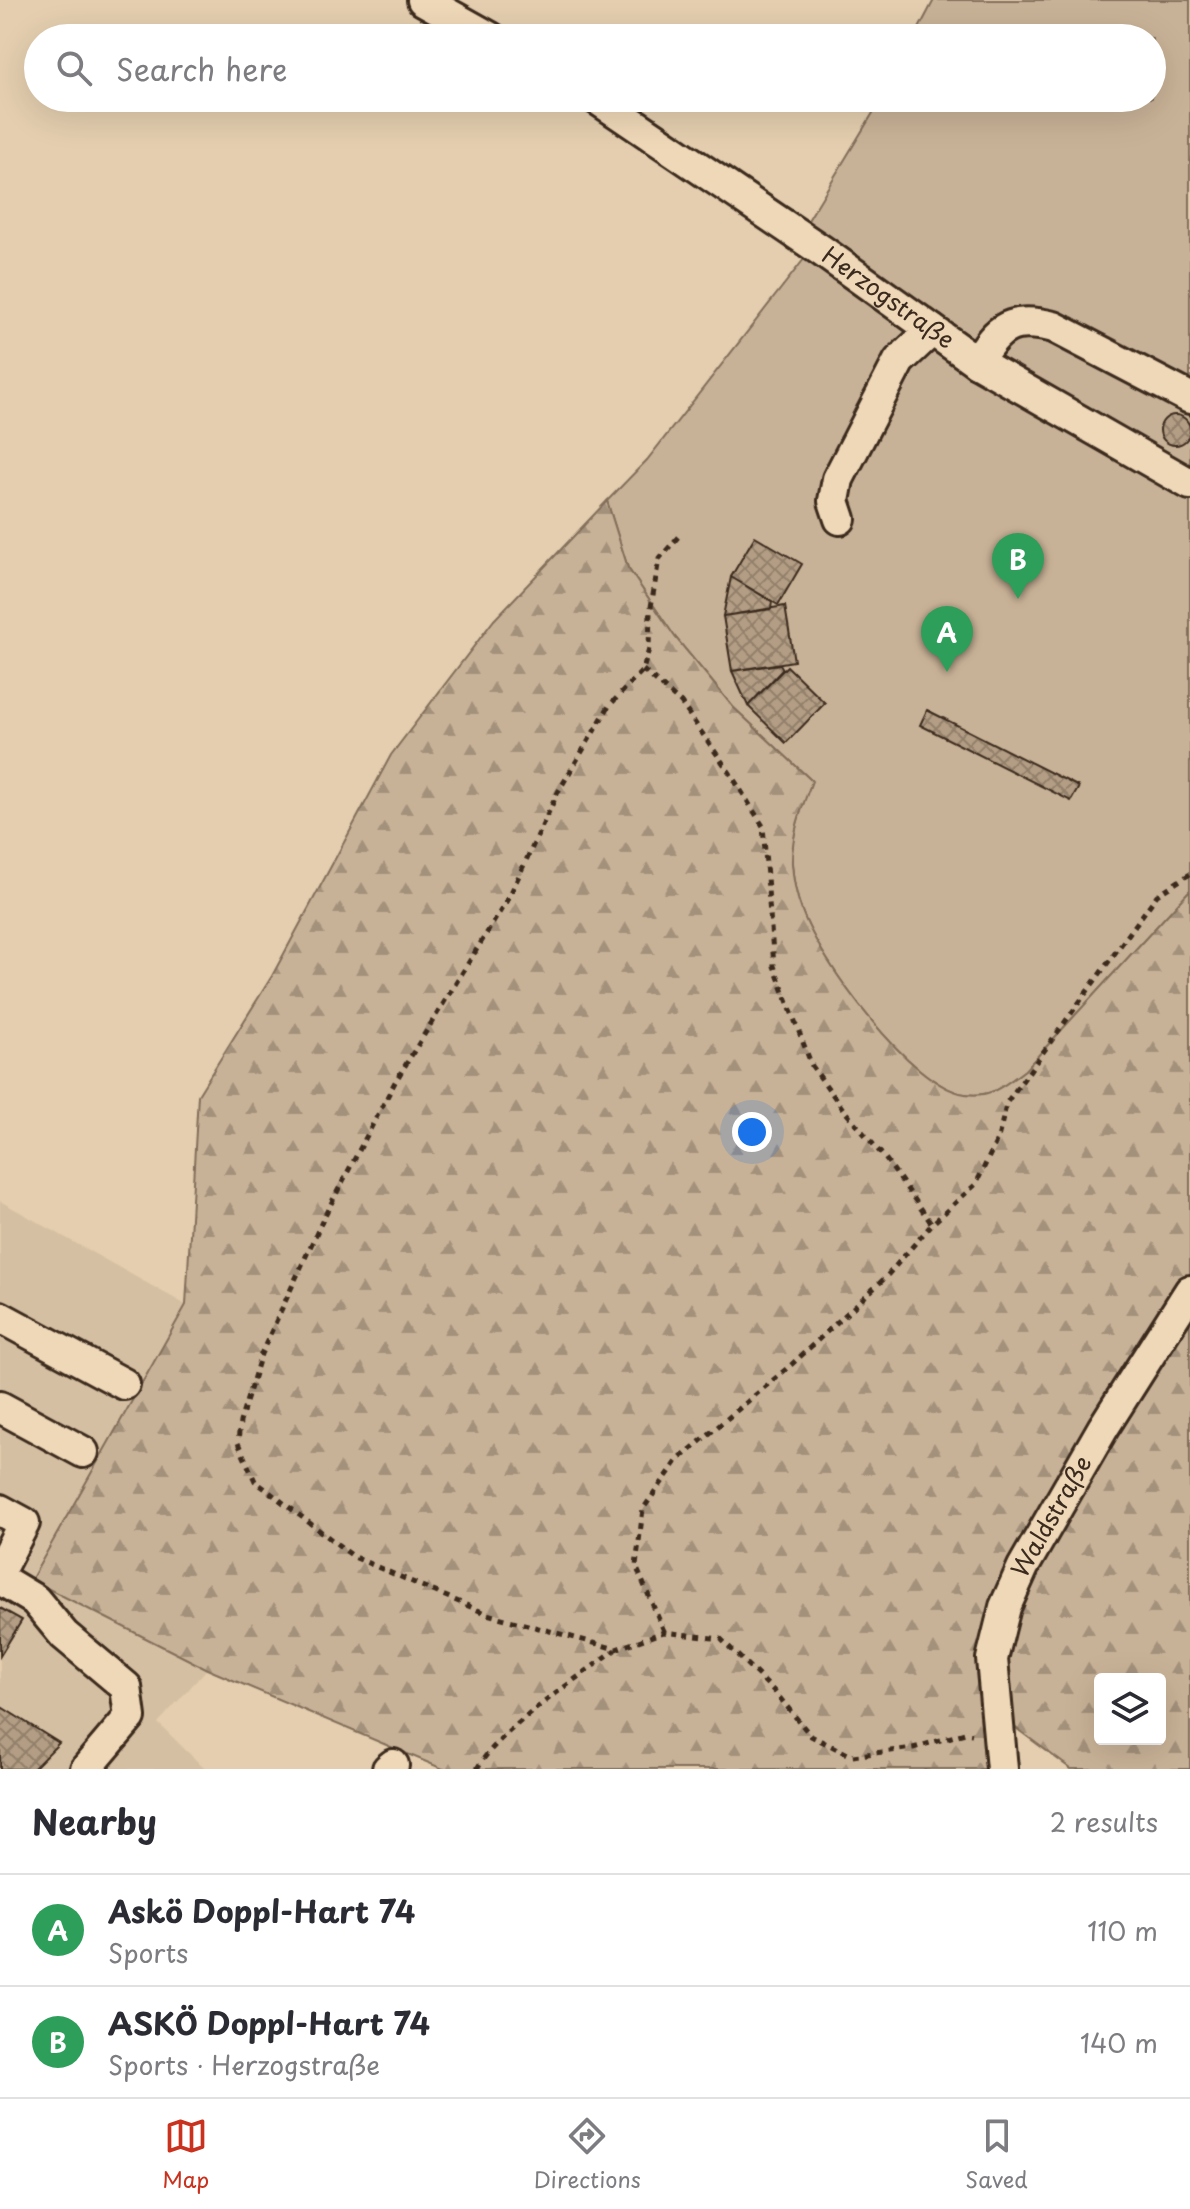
<!DOCTYPE html>
<meta charset="utf-8">
<style>
:root{--surface:#fff;--page:#f2f2f3;--text:#2b2b33;--muted:#7c7c81;--line:#e1e1e2;--accent:#c8321e}
body{margin:0;font-family:"Playpen Sans",sans-serif;background:var(--page);color:var(--text)}
.controls{position:absolute;right:24px;bottom:24px;display:grid;overflow:hidden;border-radius:8px;box-shadow:0 8px 32px #0002}
.controls button{width:72px;height:72px;display:grid;place-items:center;padding:0;border:0;border-bottom:2px solid var(--line);background:var(--surface);color:var(--text);font:40px sans-serif}
.you{position:absolute;left:752px;top:1132px;width:28px;height:28px;margin:-20px;border:6px solid #fff;border-radius:50%;background:#1a73e8;box-shadow:0 0 0 12px #1a73e833}
.badge{display:grid;place-items:center;width:52px;height:52px;border-radius:50%;background:var(--accent);color:#fff;font-size:26px;font-weight:700}
.pin{position:absolute;translate:-50% -66px;filter:drop-shadow(0 2px 4px #0008)}
.pin::after{content:'';position:absolute;top:42px;width:28px;height:24px;background:inherit;clip-path:polygon(0 0,100% 0,50% 100%)}
.list{margin:0;padding:0;list-style:none}
h2{display:flex;justify-content:space-between;align-items:center;height:104px;margin:0;padding:0 32px;font-size:34px}
h2 small{font-size:26px;font-weight:400;color:var(--muted)}
.list li{display:grid;grid-template-columns:52px 1fr auto;gap:24px;align-items:center;box-sizing:border-box;height:112px;padding:0 32px;border-top:2px solid var(--line)}
.list b{display:block;font-size:30px;white-space:nowrap}
.list p{margin:0;font-size:26px;white-space:nowrap;color:var(--muted)}
.list em{font-size:26px;font-style:normal;color:var(--muted)}
.icon{flex:none;width:44px;height:44px;fill:none;stroke:currentColor;stroke-width:2;stroke-linecap:round;stroke-linejoin:round}
.map{position:relative;flex:none;width:1190px;height:1769px;overflow:hidden}
.search{position:absolute;background:var(--surface);box-shadow:0 8px 32px #0002;left:24px;right:24px;top:24px;height:88px;display:flex;align-items:center;gap:20px;box-sizing:border-box;padding:0 28px;border-radius:44px;color:var(--muted);font-size:30px}
.sheet{height:328px;background:var(--surface)}
nav{display:flex;justify-content:space-around;align-items:center;box-sizing:border-box;height:112px;border-top:2px solid var(--line);background:var(--surface);font-size:22px;color:var(--muted)}
nav a{display:grid;justify-items:center;gap:4px}
nav .on{color:var(--accent)}
.map>svg:first-child{display:block}
.built{fill:#d5bfa2}
.green{fill:#c8b297;stroke:#826e5a;stroke-width:2}
.forest{fill:url(#forest-firs);stroke:#826e5a;stroke-width:2;fill-rule:evenodd}
.building{fill:url(#building-cross-hatch);stroke:#3b2a1e;stroke-width:2}
.lines{fill:none;stroke-linecap:round;stroke-linejoin:round}
.minor-casing{stroke:#3b2a1e;stroke-width:36}
.path{stroke:#3b2a1e;stroke-width:5;stroke-dasharray:6 6;stroke-linecap:butt}
.minor{stroke:#efd8b8;stroke-width:30}
.labels{text-anchor:middle;stroke-width:8;stroke-linejoin:round;paint-order:stroke}
.street-label{font-size:24px;fill:#3b2a1e;stroke:#efd8b8}
</style>
<div class="map">
<svg width="1190" height="1769" viewBox="0 0 1190 1769">
<defs>
<pattern id="forest-firs" width="22" height="20" patternUnits="userSpaceOnUse" patternTransform="scale(2)"><rect width="22" height="20" fill="#c8b297"/><path d="M5 1l3.5 6h-7zM16 11l3.5 6h-7z" fill="#a4917b"/></pattern>
<pattern id="building-cross-hatch" width="8" height="8" patternUnits="userSpaceOnUse" patternTransform="scale(2)"><rect width="8" height="8" fill="#b39d84"/><path d="M0 0l8 8M0 8l8-8" fill="none" stroke="#93806b"/></pattern>
</defs>
<rect width="100%" height="100%" fill="#e4ceaf"/>
<filter id="ink" filterUnits="userSpaceOnUse"><feTurbulence type="fractalNoise" baseFrequency=".0125" numOctaves="2"/><feDisplacementMap in="SourceGraphic" scale="16" xChannelSelector="R" yChannelSelector="G"/><feConvolveMatrix kernelMatrix="1 2 1 2 8 2 1 2 1" color-interpolation-filters="sRGB"/></filter>
<g filter="url(#ink)">
<!-- built -->
<path class="built" d="M 0,1201 L 186,1305 L 31,1580 L 207,1669 L 158,1723 L 205,1769 L 0,1769 Z"/>
<!-- green -->
<path class="green" d="M 934,0 L 1190,0 L 1190,474 L 983,354 L 804,227 L 882,98 L 1152,98 L 1152,38 L 914,38 Z
M 808,254 L 1190,494 L 1190,890 L 1025,1070 C 1005,1085 992,1098 965,1094 C 911,1087 820,961 802,911 C 797,898 793,878 792,863 C 791,835 802,807 811,780 L 733,707 L 675,637 L 628,568 L 607,501 L 647,460 Z"/>
<!-- forest -->
<path class="forest" d="M 607,501 L 628,568 L 675,637 L 733,707 L 812,781 C 802,807 791,835 792,864 C 793,878 797,898 802,911 C 820,961 911,1087 965,1094 C 992,1098 1005,1085 1025,1070 L 1190,890 L 1190,1769 L 1071,1769 L 1013,1726 L 990,1769 L 443,1769 L 207,1669 L 31,1580 L 186,1305 L 198,1095 L 272,976 L 391,755 L 494,620 ZM 1100,1679 L 1160,1679 L 1160,1739 L 1100,1739 Z"/>
<!-- building -->
<path class="building" d="M1160 430a15 15 0 1 1 30 0a15 15 0 1 1-30 0Z
M 755,536 L 802,564 L 778,605 L 731,577 Z
M 731,577 L 772,601 L 771,609 L 723,616 Z
M 785,606 L 794,661 L 732,671 L 723,616 Z
M 780,664 L 783,669 L 748,706 L 732,671 Z
M 787,666 L 825,703 L 786,743 L 748,706 Z
M 927,710 L 1079,787 L 1071,801 L 920,725 Z
M 0,1608 L 22,1620 L 0,1656 Z
M 0,1706 L 59,1743 L 33,1769 L 0,1769 Z"/>
<g class="lines">
<defs>
<g id="minor">
<path d="M 423,0 L 491,38"/>
<path id="s1" d="M 596,98 L 822,251 L 977,362 L 1190,484"/>
<path d="M 977,362 C 998,326 1012,317 1054,327 L 1190,398"/>
<path d="M 840,519 L 834,501 L 838,479 L 899,361 L 932,330"/>
<path d="M 0,1317 L 124,1384"/>
<path d="M 0,1407 L 83,1452"/>
<path d="M 0,1510 L 24,1523 L 0,1569"/>
<path d="M 0,1579 L 35,1600 L 64,1635 L 126,1687 L 130,1717 L 86,1769"/>
<path d="M 388,1769 L 393,1765"/>
<path id="s2" d="M 1002,1769 L 992,1659 L 1005,1607 L 1023,1567 L 1103,1428 L 1190,1291"/>
</g>
</defs>
<!-- minor casing -->
<use href="#minor" class="minor-casing"/>
<!-- path -->
<path class="path" d="M 678,537 L 659,559 L 650,613 L 649,649 L 643,670 L 609,706 L 558,792 L 509,897 L 395,1082 L 324,1217 L 261,1354 L 240,1422 L 238,1443 L 255,1481 L 354,1557 L 487,1614 L 616,1649 L 664,1632 L 721,1639 L 775,1692 L 811,1736 L 852,1756 L 913,1748 L 965,1733 L 972,1734
M 643,670 L 681,703 L 730,773 L 763,826 L 774,966 L 812,1066 L 843,1109 L 885,1158 L 932,1224
M 664,1631 L 636,1566 L 643,1509 L 678,1460 L 791,1365 L 885,1278 L 932,1224 L 976,1184 L 998,1138 L 1007,1102 L 1157,895 L 1190,874
M 477,1769 C 497,1731 578,1678 615,1650"/>
<!-- minor -->
<use href="#minor" class="minor"/>
</g>
</g>
<g class="labels">
<!-- street labels -->
<g class="street-label">
<text dy="8" stroke="none"><textPath href="#s1" startOffset="354">Herzogstraße</textPath></text>
<text dy="8" stroke="none"><textPath href="#s2" startOffset="266">Waldstraße</textPath></text>
</g>
</g>
</svg>
<div class="controls">
<button><svg class="icon" aria-label="layers" viewBox="0 0 24 24"><path d="M12 4l9 5-9 5-9-5zM3 14l9 5 9-5"/></svg></button>
</div>
<div class="you"></div>
<div class="pin badge" style="left:947px;top:672px;background:#2e9e5b">A</div>
<div class="pin badge" style="left:1018px;top:599px;background:#2e9e5b">B</div>
<div class="search"><svg class="icon" aria-label="search" viewBox="0 0 24 24"><circle cx="10" cy="10" r="6"/><path d="M15 15l6 6"/></svg>Search here</div>
</div>
<section class="sheet">
<h2>Nearby<small>2 results</small></h2>
<ul class="list">
<li><span class="badge" style="background:#2e9e5b">A</span><div><b>Askö Doppl-Hart 74</b><p>Sports</p></div><em>110 m</em></li>
<li><span class="badge" style="background:#2e9e5b">B</span><div><b>ASKÖ Doppl-Hart 74</b><p>Sports · Herzogstraße</p></div><em>140 m</em></li>
</ul>
</section>
<nav>
<a class="on"><svg class="icon" aria-label="map" viewBox="0 0 24 24"><path d="M3 6l6-2 6 2 6-2v14l-6 2-6-2-6 2zM9 4v14M15 6v14"/></svg>Map</a>
<a><svg class="icon" aria-label="directions" viewBox="0 0 24 24"><path d="M12 3l9 9-9 9-9-9zM9 14v-3h6M13 9l2 2-2 2"/></svg>Directions</a>
<a><svg class="icon" aria-label="saved" viewBox="0 0 24 24"><path d="M7 4h10v16l-5-4-5 4z"/></svg>Saved</a>
</nav>
